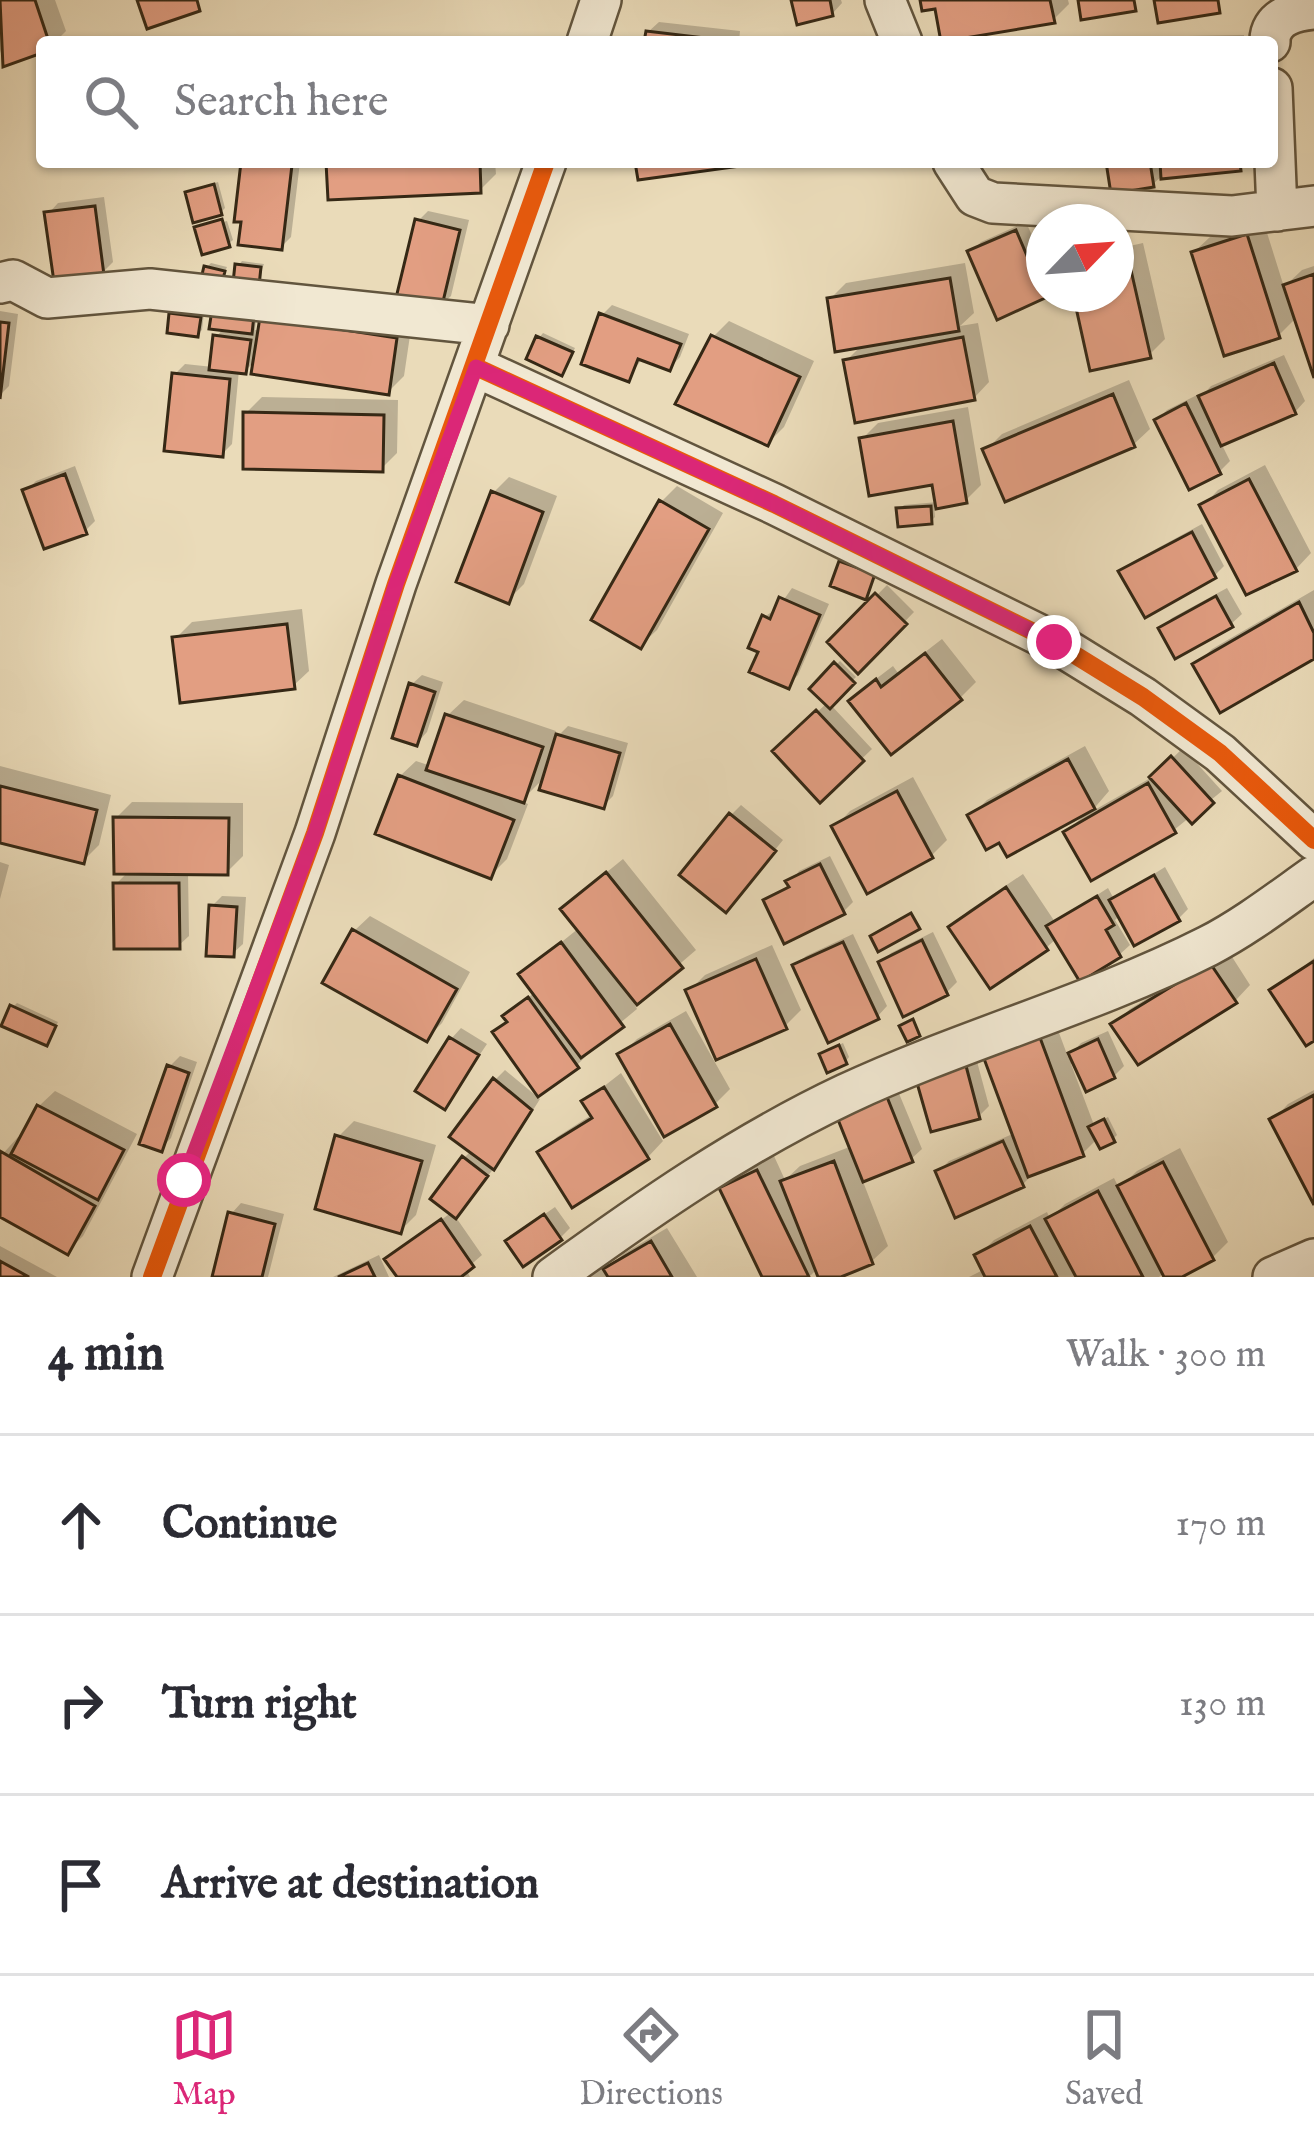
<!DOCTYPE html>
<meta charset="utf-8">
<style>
:root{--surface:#fff;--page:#f2f2f3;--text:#2b2b33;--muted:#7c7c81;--line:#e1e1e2;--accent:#db2777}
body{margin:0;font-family:"IM FELL English",serif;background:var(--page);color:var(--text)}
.compass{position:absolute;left:1026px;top:204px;width:108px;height:108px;border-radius:50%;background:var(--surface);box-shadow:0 3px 9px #0004;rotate:65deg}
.stop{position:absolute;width:36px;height:36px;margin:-27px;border:9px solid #db2777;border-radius:50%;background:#fff}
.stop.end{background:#db2777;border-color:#fff;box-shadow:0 3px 12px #0008}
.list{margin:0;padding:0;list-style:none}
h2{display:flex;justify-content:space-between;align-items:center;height:156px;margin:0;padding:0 48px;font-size:51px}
h2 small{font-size:39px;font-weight:400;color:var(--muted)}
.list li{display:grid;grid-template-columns:78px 1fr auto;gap:36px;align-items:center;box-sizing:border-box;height:180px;padding:0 48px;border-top:3px solid var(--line)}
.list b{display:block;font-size:45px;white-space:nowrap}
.list em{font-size:39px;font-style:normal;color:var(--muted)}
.icon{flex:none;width:66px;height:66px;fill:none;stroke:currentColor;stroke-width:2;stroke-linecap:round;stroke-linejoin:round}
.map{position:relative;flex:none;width:1314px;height:1277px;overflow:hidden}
.search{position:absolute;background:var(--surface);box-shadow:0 3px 9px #0004;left:36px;right:36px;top:36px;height:132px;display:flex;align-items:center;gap:30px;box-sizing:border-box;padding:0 42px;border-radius:12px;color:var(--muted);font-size:45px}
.sheet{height:696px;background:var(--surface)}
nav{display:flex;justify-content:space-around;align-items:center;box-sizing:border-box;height:168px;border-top:3px solid var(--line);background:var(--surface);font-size:33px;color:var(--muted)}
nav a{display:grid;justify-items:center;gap:6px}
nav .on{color:var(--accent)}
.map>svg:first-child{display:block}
.shadow{fill:#0003}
.building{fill:#e29e82;stroke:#352815;stroke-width:3}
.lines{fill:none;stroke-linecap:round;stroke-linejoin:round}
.minor-casing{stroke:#62553e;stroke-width:44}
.minor{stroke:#f1e8d2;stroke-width:39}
.cycleway-casing{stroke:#f1e8d2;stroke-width:26}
.cycleway{stroke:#e8590c;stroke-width:18}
.route{stroke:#db2777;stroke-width:15}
</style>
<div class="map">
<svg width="1314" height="1277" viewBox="0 0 1314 1277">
<rect width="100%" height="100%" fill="#eadbb9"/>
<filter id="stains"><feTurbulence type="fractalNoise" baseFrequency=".00167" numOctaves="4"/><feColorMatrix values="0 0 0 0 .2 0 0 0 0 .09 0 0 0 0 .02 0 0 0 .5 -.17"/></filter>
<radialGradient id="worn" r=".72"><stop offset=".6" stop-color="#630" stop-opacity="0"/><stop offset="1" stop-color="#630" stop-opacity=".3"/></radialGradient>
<!-- shadow -->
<path class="shadow" d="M 0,0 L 55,0 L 66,31 L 55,42 L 42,42 L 42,50 L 4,63 L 0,50 Z
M 794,0 L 841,0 L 842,3 L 832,14 Z
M 923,0 L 1068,0 L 1069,4 L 1053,20 Z
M 659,22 L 740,31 L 739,42 L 647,42 L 648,32 Z
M 1244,35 L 1244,42 L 1181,42 L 1187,36 Z
M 1118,37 L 1176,37 L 1176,42 L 1112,42 Z
M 244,162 L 300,162 L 291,237 L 281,247 L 237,219 Z
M 329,162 L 495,162 L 496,174 L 480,190 Z
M 1109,162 L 1246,162 L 1240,168 L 1162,176 L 1153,184 Z
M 218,182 L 225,208 L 219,214 L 189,193 Z
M 104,197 L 113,262 L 103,272 L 48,214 L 58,203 Z
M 428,211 L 469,220 L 451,296 L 440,306 L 418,221 Z
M 1263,220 L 1284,287 L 1302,270 L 1314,266 L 1314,369 L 1297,317 L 1279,335 L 1194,252 L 1210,237 Z
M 227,221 L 233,240 L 228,244 L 198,229 Z
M 1026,222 L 1044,263 L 1044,296 L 971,252 L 981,242 Z
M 1143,243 L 1165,339 L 1149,355 L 1076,294 L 1116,294 L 1116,249 Z
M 242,261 L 264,264 L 257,283 L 238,266 Z
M 211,263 L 227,267 L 221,280 L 207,267 Z
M 965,263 L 974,313 L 960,326 L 978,323 L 989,382 L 974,398 L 846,361 L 862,345 L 830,299 L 846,283 Z
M 612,305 L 689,334 L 680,357 L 670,368 L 643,357 L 629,378 L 602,315 Z
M 176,310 L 204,313 L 202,330 L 197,334 L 172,314 Z
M 0,311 L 18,314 L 9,386 L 0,395 Z
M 257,312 L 255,330 L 412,322 L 404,376 L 388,392 L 256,360 L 245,371 L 239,370 L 232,444 L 222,454 L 175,374 L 185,364 L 213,367 L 216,337 L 225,327 Z
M 729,321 L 814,361 L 784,427 L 768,443 L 713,337 Z
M 543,333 L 575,348 L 562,372 L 539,338 Z
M 1284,355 L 1305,401 L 1295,412 L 1221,443 L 1230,461 L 1220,471 L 1157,420 L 1167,410 L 1197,395 L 1199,399 L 1211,386 Z
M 1129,380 L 1150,429 L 1134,444 L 986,450 L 1002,434 Z
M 262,397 L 398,400 L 397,453 L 381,469 L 246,413 Z
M 968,407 L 981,485 L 965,501 L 934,506 L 935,517 L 931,521 L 899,510 L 904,505 L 938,502 L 934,481 L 862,439 L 878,423 Z
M 1265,465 L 1311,553 L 1296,569 L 1203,506 L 1218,490 Z
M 75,466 L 95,521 L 85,531 L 26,491 L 36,481 Z
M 509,477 L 557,496 L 524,584 L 508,600 L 493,493 Z
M 677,486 L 723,513 L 657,630 L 641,645 L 661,502 Z
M 1202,524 L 1224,566 L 1214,576 L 1122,572 L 1132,562 Z
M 887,585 L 914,612 L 858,670 L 831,642 Z
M 792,588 L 829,604 L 798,675 L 788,685 L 762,650 L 764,617 L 778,608 Z
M 1227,588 L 1242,614 L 1231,624 L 1162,628 L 1172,618 Z
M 1314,590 L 1314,656 L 1196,665 L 1212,649 Z
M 302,609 L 309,671 L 293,686 L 176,638 L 192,622 Z
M 942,639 L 976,682 L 960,698 L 868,685 L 893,666 L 898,673 Z
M 840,661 L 856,677 L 830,704 L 872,749 L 820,799 L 776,751 L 828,702 L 813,688 Z
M 422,675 L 443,682 L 427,732 L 417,743 L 411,685 Z
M 464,700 L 556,731 L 553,741 L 568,726 L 628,743 L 613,796 L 603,806 L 546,776 L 521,801 L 528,804 L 507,859 L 491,875 L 400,776 L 416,761 L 431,766 L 448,715 Z
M 1085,746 L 1109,791 L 1091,812 L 1154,776 L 1183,748 L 1222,791 L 1174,830 L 1067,832 L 1087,812 L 1001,839 L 971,816 L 987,800 Z
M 0,766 L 111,795 L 99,845 L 83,861 L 0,840 Z
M 913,777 L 947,840 L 931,856 L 835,827 L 850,811 Z
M 132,802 L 243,803 L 243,856 L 227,872 L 188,872 L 189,936 L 178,946 L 116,884 L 129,871 L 116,818 Z
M 741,805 L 783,840 L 735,899 L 731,815 Z
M 830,856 L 853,902 L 843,912 L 766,901 L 790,884 L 799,871 Z
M 623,859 L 696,950 L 634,1003 L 637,1009 L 585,1052 L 587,1055 L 577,1065 L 506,1016 L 535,992 L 522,974 L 579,928 L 580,894 Z
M 0,862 L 9,865 L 0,899 Z
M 1165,867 L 1188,909 L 1178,919 L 1120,915 L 1115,920 L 1130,945 L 1119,955 L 1057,938 L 1046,948 L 952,927 L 968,911 L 1023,874 L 1055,922 L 1108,888 L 1114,899 Z
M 222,896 L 246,897 L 243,944 L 232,954 L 212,906 Z
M 370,916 L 470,972 L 442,1023 L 427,1038 L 354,931 Z
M 933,932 L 957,982 L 946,993 L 881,963 L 891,953 Z
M 853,934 L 887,1006 L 877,1017 L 796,966 L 806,956 Z
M 772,945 L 801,1010 L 785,1026 L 689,991 L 705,975 Z
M 1227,949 L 1250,985 L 1235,1001 L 1114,1025 L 1130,1009 Z
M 1314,958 L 1314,1037 L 1273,991 Z
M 17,1003 L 58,1022 L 50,1038 L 13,1007 Z
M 686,1011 L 730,1089 L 715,1104 L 621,1055 L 637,1039 Z
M 1055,1022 L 1068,1057 L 1081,1043 L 1108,1031 L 1124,1066 L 1114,1076 L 1075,1062 L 1071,1064 L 1094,1125 L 1108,1117 L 1117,1135 L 1113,1139 L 1098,1138 L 1083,1153 L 1032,1175 L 1022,1185 L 938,1172 L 949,1161 L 1015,1133 L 986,1057 Z
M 461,1028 L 487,1044 L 445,1106 L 451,1039 Z
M 843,1043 L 849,1057 L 845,1062 L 827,1051 Z
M 975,1054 L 989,1106 L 979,1116 L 918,1077 Z
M 180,1056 L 197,1062 L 171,1138 L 161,1148 L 170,1066 Z
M 505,1070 L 540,1099 L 504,1156 L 455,1216 L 482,1255 L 466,1269 L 470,1277 L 401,1277 L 388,1259 L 452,1212 L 464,1158 L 472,1150 L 495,1080 Z
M 621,1073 L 663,1141 L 648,1157 L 541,1153 L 557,1137 L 593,1114 L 585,1101 Z
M 893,1079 L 922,1149 L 911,1159 L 862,1179 L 888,1246 L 872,1261 L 818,1268 L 809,1277 L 722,1189 L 738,1173 L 774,1156 L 785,1180 L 800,1166 L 852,1146 Z
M 1314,1090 L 1314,1198 L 1273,1120 L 1288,1104 Z
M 55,1091 L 137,1134 L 83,1236 L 67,1252 L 0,1213 L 0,1157 L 18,1137 L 22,1140 L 39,1106 Z
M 354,1121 L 436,1145 L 416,1215 L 400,1231 L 338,1137 Z
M 1180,1148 L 1228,1242 L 1212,1258 L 1165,1272 L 1159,1277 L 969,1277 L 985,1269 L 978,1256 L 994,1240 L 1047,1212 L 1050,1219 L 1065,1204 L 1114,1178 L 1119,1188 L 1137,1171 Z
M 241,1203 L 284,1214 L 268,1277 L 215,1277 L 231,1214 Z
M 555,1207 L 570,1228 L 560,1238 L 519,1232 Z
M 667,1228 L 697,1277 L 572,1277 L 604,1258 L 609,1268 L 623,1254 Z
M 0,1246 L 57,1277 L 0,1277 Z
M 379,1255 L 389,1277 L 333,1277 L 335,1276 Z"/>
<!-- building -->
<path class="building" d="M 0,0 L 35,0 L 49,42 L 42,42 L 42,53 L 3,67 Z
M 137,0 L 197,0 L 200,11 L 147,29 Z
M 791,0 L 830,0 L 833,16 L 797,25 Z
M 920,0 L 1050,0 L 1055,23 L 941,42 L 935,9 L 922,11 Z
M 1078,0 L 1134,0 L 1136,11 L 1081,20 Z
M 1154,0 L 1218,0 L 1220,13 L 1158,23 Z
M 646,31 L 731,41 L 731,42 L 644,42 Z
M 241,162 L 292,165 L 282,250 L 238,245 L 241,222 L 234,222 Z
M 326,162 L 480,162 L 481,193 L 328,200 Z
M 635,162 L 748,162 L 748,165 L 638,180 Z
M 1106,162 L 1150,162 L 1154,187 L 1111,194 Z
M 1160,162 L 1240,162 L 1241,171 L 1161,179 Z
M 214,184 L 222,215 L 193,223 L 185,192 Z
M 95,206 L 104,275 L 54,282 L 44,212 Z
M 222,219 L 230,247 L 202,255 L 194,227 Z
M 415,219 L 460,230 L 441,310 L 396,298 Z
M 1016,230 L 1045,298 L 997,320 L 967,251 Z
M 1247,234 L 1280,338 L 1224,356 L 1191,252 Z
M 1128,257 L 1151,358 L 1090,371 L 1073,294 L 1116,294 L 1116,260 Z
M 235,264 L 261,267 L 259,286 L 233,283 Z
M 204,266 L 225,271 L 222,283 L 201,279 Z
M 1314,274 L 1314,378 L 1283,285 Z
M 950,278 L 959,331 L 835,352 L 827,298 Z
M 212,310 L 254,315 L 252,334 L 209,329 Z
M 169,313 L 201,317 L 198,337 L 167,333 Z
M 599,313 L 681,344 L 670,371 L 638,359 L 629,382 L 581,364 Z
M 260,317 L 397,338 L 389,395 L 251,374 Z
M 0,322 L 9,323 L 0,399 Z
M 213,335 L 251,340 L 246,374 L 209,370 Z
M 711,335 L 800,377 L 768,446 L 675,404 Z
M 536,336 L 573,352 L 562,376 L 526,359 Z
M 963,337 L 975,400 L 855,423 L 843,360 Z
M 1274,363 L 1296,414 L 1221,446 L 1198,396 Z
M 172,373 L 230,379 L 223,457 L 164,451 Z
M 1113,394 L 1135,447 L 1005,502 L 982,449 Z
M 1186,403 L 1221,474 L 1189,490 L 1154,420 Z
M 243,412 L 384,415 L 383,472 L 243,469 Z
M 953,421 L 967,503 L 936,509 L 932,485 L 869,496 L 859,438 Z
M 65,474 L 87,534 L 44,549 L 22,490 Z
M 1249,479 L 1297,571 L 1246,595 L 1199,505 Z
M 491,491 L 543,512 L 509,604 L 456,582 Z
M 659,500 L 709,529 L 641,649 L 591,620 Z
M 931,506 L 932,524 L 898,527 L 896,508 Z
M 1192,532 L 1216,578 L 1145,618 L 1118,571 Z
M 839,561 L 875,574 L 866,600 L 830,586 Z
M 875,593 L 907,624 L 858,674 L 827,642 Z
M 1216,596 L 1233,627 L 1175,659 L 1158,628 Z
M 779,597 L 820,615 L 789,689 L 749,672 L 758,652 L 748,648 L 762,615 L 770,619 Z
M 1299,602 L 1314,633 L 1314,659 L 1220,713 L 1192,664 Z
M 287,624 L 295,689 L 180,703 L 172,637 Z
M 925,653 L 962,700 L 891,755 L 848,701 L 876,679 L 881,687 Z
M 834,662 L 855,683 L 830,709 L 809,689 Z
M 409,683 L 435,692 L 417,746 L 392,738 Z
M 816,710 L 864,761 L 820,803 L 772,751 Z
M 445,714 L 543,747 L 524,803 L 426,770 Z
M 556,734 L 620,753 L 604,809 L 539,790 Z
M 1171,756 L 1214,803 L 1192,824 L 1149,777 Z
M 1068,759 L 1095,809 L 1007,857 L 999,843 L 986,850 L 967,815 Z
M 398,775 L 514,820 L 491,879 L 375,834 Z
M 1148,783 L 1176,833 L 1091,881 L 1063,832 Z
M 0,786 L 97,810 L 84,864 L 0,843 Z
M 897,791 L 933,858 L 867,894 L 831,826 Z
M 729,813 L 776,851 L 726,913 L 679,875 Z
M 113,817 L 229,818 L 228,875 L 114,874 Z
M 820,864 L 845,914 L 784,944 L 763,900 L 789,887 L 785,881 Z
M 606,872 L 683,968 L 637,1005 L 560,909 Z
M 1154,875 L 1180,921 L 1134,946 L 1109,900 Z
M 113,883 L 179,883 L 180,949 L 114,949 Z
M 1006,887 L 1048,950 L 990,989 L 948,927 Z
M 1097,896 L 1114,925 L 1106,930 L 1121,957 L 1080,982 L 1046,926 Z
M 209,905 L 237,907 L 234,957 L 206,956 Z
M 911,913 L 920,929 L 878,952 L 870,936 Z
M 352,929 L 457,989 L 427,1042 L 322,983 Z
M 922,940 L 948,995 L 903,1017 L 878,962 Z
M 561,942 L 624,1027 L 581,1058 L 518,974 Z
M 843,942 L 879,1019 L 828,1043 L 792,965 Z
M 756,959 L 787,1029 L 716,1060 L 685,990 Z
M 1314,961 L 1314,1041 L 1306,1046 L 1269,990 Z
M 1210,963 L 1237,1003 L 1138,1065 L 1110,1024 Z
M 528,997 L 579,1068 L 538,1097 L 492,1032 L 507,1022 L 502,1016 Z
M 10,1005 L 56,1026 L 47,1046 L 1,1026 Z
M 913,1019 L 920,1036 L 907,1042 L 899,1026 Z
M 670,1024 L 717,1107 L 664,1137 L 617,1054 Z
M 1039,1035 L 1084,1156 L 1028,1177 L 983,1056 Z
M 449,1037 L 479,1055 L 445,1110 L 415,1091 Z
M 1098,1039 L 1115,1078 L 1086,1092 L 1068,1053 Z
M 839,1045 L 847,1064 L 827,1073 L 819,1054 Z
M 965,1062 L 980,1119 L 931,1132 L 915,1076 Z
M 167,1065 L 189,1073 L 162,1152 L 139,1144 Z
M 493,1078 L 532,1110 L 494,1170 L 449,1137 Z
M 604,1087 L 649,1159 L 572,1208 L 537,1152 L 592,1118 L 581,1101 Z
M 883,1087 L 913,1162 L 863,1182 L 833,1107 Z
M 1314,1095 L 1314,1205 L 1269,1119 Z
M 37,1105 L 124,1150 L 98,1200 L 11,1154 Z
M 1104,1119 L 1115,1142 L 1100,1149 L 1088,1127 Z
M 335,1135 L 422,1161 L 401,1234 L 315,1209 Z
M 1003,1141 L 1024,1187 L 955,1218 L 935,1171 Z
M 0,1151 L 95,1206 L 68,1255 L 0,1217 Z
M 462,1156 L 488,1176 L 456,1219 L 430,1199 Z
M 834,1161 L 873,1264 L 841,1277 L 818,1277 L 780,1181 Z
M 1163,1162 L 1214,1260 L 1182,1277 L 1164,1277 L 1117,1186 Z
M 757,1170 L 809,1277 L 762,1277 L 719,1188 Z
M 1098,1191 L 1143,1277 L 1076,1277 L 1045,1219 Z
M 228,1212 L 275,1224 L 262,1277 L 212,1277 Z
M 544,1214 L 562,1240 L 523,1267 L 505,1241 Z
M 441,1219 L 474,1267 L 461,1277 L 397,1277 L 384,1259 Z
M 1030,1226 L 1057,1277 L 985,1277 L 974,1255 Z
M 651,1241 L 672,1277 L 608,1277 L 603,1269 Z
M 0,1261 L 29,1277 L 0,1277 Z
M 368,1263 L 375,1277 L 338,1277 Z"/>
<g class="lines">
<defs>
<path id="minor" d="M 885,0 L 902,42
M 587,42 L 601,0
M 1270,42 C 1269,18 1294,11 1314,9
M 1272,88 L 1277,211
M 953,162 L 975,196 L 993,203 L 1232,216 L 1314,206
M 0,283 L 13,280 L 47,298 L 150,289 L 489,325
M 476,367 L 774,504 L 1054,642 L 1143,697 L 1220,753 L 1314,840
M 152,1277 L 315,833 L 396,584 L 546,162
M 553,1277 C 647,1209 740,1144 846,1094 C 964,1039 1091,1005 1208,946 C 1245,927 1280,900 1314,876
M 1273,1277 L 1314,1259"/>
</defs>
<!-- minor casing -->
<use href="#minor" class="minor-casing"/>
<!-- minor -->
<use href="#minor" class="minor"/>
<defs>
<path id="cycleway" d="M 476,367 L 774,504 L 1054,642 L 1143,697 L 1220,753 L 1314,840
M 152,1277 L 315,833 L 396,584 L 546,162"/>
</defs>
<!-- cycleway casing -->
<use href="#cycleway" class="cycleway-casing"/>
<!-- cycleway -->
<use href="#cycleway" class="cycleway"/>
</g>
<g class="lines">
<!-- route -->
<path class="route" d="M 184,1180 L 315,833 L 396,584 L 476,367 L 774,504 L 1054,642"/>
</g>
<rect width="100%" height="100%" filter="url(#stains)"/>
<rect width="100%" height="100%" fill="url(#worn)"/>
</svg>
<svg class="compass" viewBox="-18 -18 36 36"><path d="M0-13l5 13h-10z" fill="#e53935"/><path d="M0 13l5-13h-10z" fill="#7c7c81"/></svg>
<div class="stop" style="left:184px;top:1180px"></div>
<div class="stop end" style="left:1054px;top:642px"></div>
<div class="search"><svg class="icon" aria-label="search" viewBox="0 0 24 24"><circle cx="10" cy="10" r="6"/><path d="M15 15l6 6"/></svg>Search here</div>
</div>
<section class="sheet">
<h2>4 min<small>Walk · 300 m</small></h2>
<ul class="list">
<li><svg class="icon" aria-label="ahead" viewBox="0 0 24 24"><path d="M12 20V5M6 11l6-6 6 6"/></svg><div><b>Continue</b></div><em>170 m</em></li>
<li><svg class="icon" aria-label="right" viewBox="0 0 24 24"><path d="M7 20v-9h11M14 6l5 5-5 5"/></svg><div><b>Turn right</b></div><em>130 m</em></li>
<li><svg class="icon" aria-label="arrive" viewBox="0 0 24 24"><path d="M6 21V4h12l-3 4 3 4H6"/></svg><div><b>Arrive at destination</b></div></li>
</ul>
</section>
<nav>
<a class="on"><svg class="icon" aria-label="map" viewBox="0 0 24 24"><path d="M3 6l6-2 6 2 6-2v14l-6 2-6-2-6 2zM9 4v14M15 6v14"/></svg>Map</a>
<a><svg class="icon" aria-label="directions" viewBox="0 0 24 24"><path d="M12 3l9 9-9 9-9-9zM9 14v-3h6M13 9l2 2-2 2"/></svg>Directions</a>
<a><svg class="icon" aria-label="saved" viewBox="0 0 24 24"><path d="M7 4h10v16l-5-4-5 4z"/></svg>Saved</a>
</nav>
